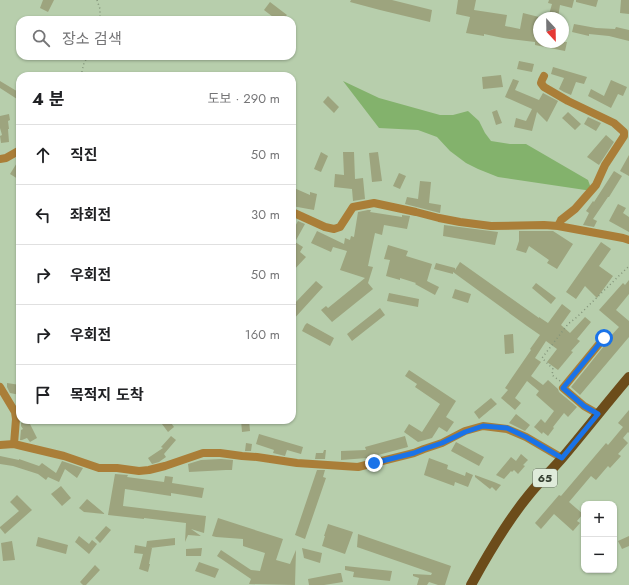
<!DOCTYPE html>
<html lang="ko">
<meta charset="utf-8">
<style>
:root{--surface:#fff;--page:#f2f2f2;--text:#202124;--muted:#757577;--line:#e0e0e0}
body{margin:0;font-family:Jost,"Noto Sans KR",sans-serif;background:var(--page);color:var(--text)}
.controls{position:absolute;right:12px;bottom:12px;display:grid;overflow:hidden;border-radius:8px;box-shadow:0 1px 3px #0004}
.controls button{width:36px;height:36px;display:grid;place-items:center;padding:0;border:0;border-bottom:1px solid var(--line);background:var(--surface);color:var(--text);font:20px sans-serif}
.compass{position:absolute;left:533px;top:12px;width:36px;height:36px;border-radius:50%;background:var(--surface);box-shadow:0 1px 3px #0004;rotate:158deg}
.stop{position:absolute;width:12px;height:12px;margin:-9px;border:3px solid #1a73e8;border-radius:50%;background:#fff}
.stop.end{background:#1a73e8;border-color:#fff;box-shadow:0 1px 4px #0008}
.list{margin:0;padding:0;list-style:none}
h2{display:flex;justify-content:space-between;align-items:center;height:52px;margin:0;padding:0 16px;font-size:17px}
h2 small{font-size:13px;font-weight:400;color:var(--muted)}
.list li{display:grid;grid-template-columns:26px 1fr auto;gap:12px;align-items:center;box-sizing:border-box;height:60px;padding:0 16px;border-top:1px solid var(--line)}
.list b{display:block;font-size:15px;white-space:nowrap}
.list em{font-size:13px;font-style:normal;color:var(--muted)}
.icon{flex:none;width:22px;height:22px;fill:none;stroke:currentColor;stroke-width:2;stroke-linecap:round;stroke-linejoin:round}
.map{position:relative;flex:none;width:629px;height:585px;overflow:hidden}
.search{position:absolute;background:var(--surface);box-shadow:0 1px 3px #0004;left:16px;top:16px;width:280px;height:44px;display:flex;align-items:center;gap:10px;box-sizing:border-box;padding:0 14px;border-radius:12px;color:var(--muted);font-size:15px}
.panel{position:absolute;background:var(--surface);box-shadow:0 1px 3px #0004;left:16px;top:72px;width:280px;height:352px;border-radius:12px}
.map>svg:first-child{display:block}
.green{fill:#83b26c}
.building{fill:#9da47e}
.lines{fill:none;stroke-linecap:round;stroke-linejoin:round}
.path{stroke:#83947a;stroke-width:1.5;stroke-dasharray:1 3;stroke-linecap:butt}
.street{stroke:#aa7e38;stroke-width:8}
.primary{stroke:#6c4c1a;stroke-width:10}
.route{stroke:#1a73e8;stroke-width:5}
.labels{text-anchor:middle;stroke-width:3;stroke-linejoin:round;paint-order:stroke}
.shield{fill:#dfebda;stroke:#687364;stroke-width:1}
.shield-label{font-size:11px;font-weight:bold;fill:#353f31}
</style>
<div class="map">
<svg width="629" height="585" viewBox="0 0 629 585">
<rect width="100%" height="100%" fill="#b7ceac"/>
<!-- green -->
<path class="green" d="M 343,81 L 379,98 L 440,115 L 453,115 L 468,111 L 479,121 L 485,133 L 491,141 L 510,144 L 526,144 L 588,180 L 592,191 L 498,177 L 478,169 L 466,163 L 450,151 L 437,137 L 418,130 L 379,128 Z"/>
<!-- building -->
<path class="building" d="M 43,0 L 54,0 L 48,12 L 40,8 Z
M 351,0 L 392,0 L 432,10 L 430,22 L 380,10 L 350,2 Z
M 458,0 L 476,0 L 474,10 L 507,15 L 505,26 L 520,29 L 523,13 L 539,17 L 539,42 L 567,42 L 565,51 L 535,45 L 535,42 L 503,38 L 484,34 L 484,36 L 466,33 L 470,17 L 456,14 Z
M 549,0 L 574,0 L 572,8 L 560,5 L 558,18 L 548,18 L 552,4 L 548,3 Z
M 576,0 L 598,0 L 596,7 L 576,2 Z
M 621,0 L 629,0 L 629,14 L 620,13 Z
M 270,2 L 287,15 L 283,20 L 277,20 L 264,10 Z
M 574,24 L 596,28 L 615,29 L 616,27 L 629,30 L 629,41 L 609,36 L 589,34 L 589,36 L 572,32 Z
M 519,61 L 534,64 L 532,72 L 517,69 Z
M 553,67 L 587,77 L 584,84 L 576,82 L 571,95 L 564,92 L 559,89 L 564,78 L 551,74 Z
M 501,75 L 503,87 L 483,89 L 482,77 Z
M 513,79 L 519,81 L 515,90 L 539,100 L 543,93 L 558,101 L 547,122 L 537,112 L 532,131 L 514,127 L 516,118 L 526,121 L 532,109 L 505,97 Z
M 611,80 L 627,87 L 623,96 L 618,94 L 611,108 L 588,96 L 591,89 L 604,96 Z
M 0,81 L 20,93 L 17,99 L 0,88 Z
M 328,96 L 339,107 L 334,113 L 323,102 Z
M 497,110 L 502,123 L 496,125 L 492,112 Z
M 568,112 L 581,124 L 575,130 L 562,118 Z
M 9,114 L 10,120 L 8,121 L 9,129 L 8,129 L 9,142 L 1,143 L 0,136 L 2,135 L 0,128 L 0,116 Z
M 588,117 L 601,123 L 596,131 L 584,124 Z
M 606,135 L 614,142 L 599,165 L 587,157 Z
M 321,152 L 328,156 L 321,172 L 314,169 Z
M 343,152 L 354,152 L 355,179 L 363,178 L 365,199 L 353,201 L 352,189 L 334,187 L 335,174 L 344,175 Z
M 378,152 L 382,181 L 372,182 L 369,153 Z
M 629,155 L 629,176 L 620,171 Z
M 20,158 L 20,176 L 18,179 L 10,174 Z
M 614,171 L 622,176 L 609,197 L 608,197 L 593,219 L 597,221 L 594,227 L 583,225 L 589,213 L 586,211 L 593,201 L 594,202 Z
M 399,173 L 406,176 L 400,189 L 393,186 Z
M 420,181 L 431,182 L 429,203 L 441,205 L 440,213 L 405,204 L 407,197 L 418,199 Z
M 294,188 L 310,195 L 310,192 L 317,194 L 314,210 L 292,206 L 292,192 Z
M 618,204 L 626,208 L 623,213 L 629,217 L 629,232 L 609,221 Z
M 368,210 L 371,210 L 370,212 L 402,217 L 402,215 L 410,216 L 407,229 L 384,225 L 382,235 L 375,233 L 368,266 L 373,267 L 368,283 L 373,289 L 332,322 L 321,310 L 326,306 L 328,308 L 365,278 L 340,270 L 347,251 L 333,247 L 331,252 L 311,243 L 317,231 L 344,244 L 345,238 L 350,240 L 351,236 L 354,237 L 358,212 Z
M 298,221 L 305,224 L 295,242 L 303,247 L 300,252 L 306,257 L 292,272 L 292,232 Z
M 444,225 L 498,232 L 495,245 L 443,236 Z
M 519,231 L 553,231 L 573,244 L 557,269 L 547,263 L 549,260 L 529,246 L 526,253 L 516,250 L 519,241 Z
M 601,242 L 611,249 L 599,266 L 613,276 L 597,298 L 585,286 L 576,299 L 566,292 Z
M 388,245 L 408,251 L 406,256 L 432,264 L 427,281 L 439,287 L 435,295 L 415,284 L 416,283 L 400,278 L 400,280 L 386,276 L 390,260 L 384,259 Z
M 460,262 L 539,318 L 539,317 L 548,323 L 562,304 L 571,311 L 561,325 L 570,333 L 585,317 L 591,322 L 577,339 L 580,341 L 571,351 L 573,352 L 558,370 L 547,362 L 557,349 L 546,341 L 535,358 L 541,362 L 531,376 L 543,385 L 548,380 L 558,389 L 559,392 L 577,407 L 568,417 L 564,413 L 553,427 L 554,428 L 548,436 L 543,432 L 542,434 L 534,427 L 541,419 L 545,423 L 554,411 L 536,395 L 539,391 L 527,381 L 515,398 L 521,403 L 515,410 L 501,398 L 508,390 L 505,388 L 531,350 L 530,349 L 540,335 L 527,326 L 453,272 L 453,274 L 434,269 L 436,263 L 455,268 L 455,270 Z
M 629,280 L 629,294 L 616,310 L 629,321 L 629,337 L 580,395 L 571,387 L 608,341 L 609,338 L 619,327 L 599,310 L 623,283 L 625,285 Z
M 316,281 L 323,287 L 292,321 L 292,310 L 296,305 L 294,304 Z
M 536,283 L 556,298 L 551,304 L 532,288 Z
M 455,289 L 471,294 L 468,303 L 452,298 Z
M 389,293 L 419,299 L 418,307 L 387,301 Z
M 380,308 L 385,315 L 352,341 L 347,334 Z
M 307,323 L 334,338 L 330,346 L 302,331 L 305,325 Z
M 513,334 L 514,353 L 505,354 L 504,335 Z
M 409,370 L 456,401 L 446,417 L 454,422 L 447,432 L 439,427 L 432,438 L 418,442 L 404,432 L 409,424 L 422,432 L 440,404 L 415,387 L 417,384 L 405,376 Z
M 7,383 L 20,385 L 20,395 L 10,393 L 7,387 Z
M 491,398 L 497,404 L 479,419 L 474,412 Z
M 629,410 L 629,433 L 628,432 L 623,438 L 628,443 L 618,454 L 621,456 L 610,468 L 608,466 L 596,480 L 591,476 L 569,502 L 583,514 L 577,521 L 580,523 L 573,531 L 554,514 L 541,529 L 535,523 L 559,495 L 561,496 L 606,443 L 608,445 L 623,427 L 618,423 Z
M 516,414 L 530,425 L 525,431 L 509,423 Z
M 28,420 L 37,438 L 30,442 L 27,438 L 22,440 L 20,440 L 21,430 L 23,429 L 21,426 L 21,423 Z
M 159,420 L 169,420 L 174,427 L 168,432 Z
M 241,420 L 249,420 L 250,431 L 242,432 Z
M 259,434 L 303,447 L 301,454 L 287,450 L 285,456 L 273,453 L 274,450 L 256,444 Z
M 171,436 L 176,440 L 164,454 L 166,457 L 159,462 L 152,464 L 148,458 L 163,448 L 161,447 Z
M 405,436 L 408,447 L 367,458 L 341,460 L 341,451 L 366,450 L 365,447 Z
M 456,442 L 484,457 L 479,466 L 451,451 Z
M 246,443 L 252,444 L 251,451 L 245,451 Z
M 324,450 L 326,450 L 325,459 L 315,459 L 316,453 L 323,453 Z
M 521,454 L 528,460 L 523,465 L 525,466 L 518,474 L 514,470 L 512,472 L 511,471 L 504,479 L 496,475 L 511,457 L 516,461 Z
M 0,456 L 19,460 L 19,459 L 39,466 L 42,463 L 56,473 L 62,461 L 83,468 L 77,478 L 65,469 L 59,482 L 48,477 L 46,480 L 38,474 L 13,466 L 0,464 Z
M 429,458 L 448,465 L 447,469 L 465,476 L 466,472 L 473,475 L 468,487 L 455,482 L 454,486 L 424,475 Z
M 221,459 L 233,460 L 232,470 L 226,470 L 189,472 L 188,464 L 201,460 Z
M 317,470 L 325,470 L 323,477 L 326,478 L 305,539 L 295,535 Z
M 115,474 L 128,475 L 127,477 L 164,482 L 165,476 L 173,477 L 172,483 L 204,488 L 202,498 L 171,493 L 171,496 L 125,489 L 123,506 L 206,516 L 204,533 L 191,529 L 201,536 L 188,535 L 185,542 L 186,523 L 144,518 L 144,519 L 108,515 Z
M 475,475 L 494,482 L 501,485 L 496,491 L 492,487 L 490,489 L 475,477 Z
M 61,486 L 71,498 L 62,506 L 51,494 Z
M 17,495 L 32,510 L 5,534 L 0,528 L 0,527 L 19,511 L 10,502 Z
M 87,499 L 105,514 L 84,512 L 79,508 Z
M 218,518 L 283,539 L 276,560 L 290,564 L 296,550 L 295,585 L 249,584 L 251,579 L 217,556 L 221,550 L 251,570 L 260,571 L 265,553 L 243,546 L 243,539 L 216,537 L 212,536 Z
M 328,524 L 353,532 L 345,554 L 322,546 L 325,536 L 324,536 Z
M 106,526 L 111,530 L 100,543 L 95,538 Z
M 358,534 L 451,566 L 445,585 L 438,585 L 429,582 L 427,585 L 417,585 L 419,578 L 413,576 L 413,574 L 431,575 L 432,573 L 357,547 Z
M 79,536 L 89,544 L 92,540 L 97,544 L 89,554 L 75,542 Z
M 629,536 L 629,546 L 622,549 L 618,541 Z
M 38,537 L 68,545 L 66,554 L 36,546 Z
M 175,538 L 175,545 L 150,548 L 152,548 L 149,564 L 150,564 L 148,572 L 139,569 L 143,554 L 134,553 L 135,545 L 146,547 L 147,541 Z
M 12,541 L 15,560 L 3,561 L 1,543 Z
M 202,548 L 201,556 L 186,556 L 186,549 Z
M 302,548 L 322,553 L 320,563 L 304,558 Z
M 199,562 L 219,569 L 215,578 L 195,571 Z
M 95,565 L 100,570 L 86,585 L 83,585 L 80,582 Z
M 345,566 L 392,571 L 390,581 L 353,577 L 354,572 L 345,570 Z
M 339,573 L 341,573 L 343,582 L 324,585 L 309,585 L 308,579 Z"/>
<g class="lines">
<!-- path -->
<path class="path" d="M 97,0 L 100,9 L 100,20
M 81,76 L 84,63 L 88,56
M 560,381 L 552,375 L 553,369 L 542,358 L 568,324 L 577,317 L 629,266"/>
<!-- street -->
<path class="street" d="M 544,76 L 542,80 L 541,83 L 544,87 L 568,101 L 614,123 L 624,132 L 624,136 L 605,165 L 596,185 L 575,209 L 561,220 L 558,226
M 0,159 L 6,158 L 20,150
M 292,212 L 325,227 L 334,229 L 340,227 L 353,207 L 374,203 L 416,212 L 439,218 L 460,222 L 491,226 L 544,225 L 558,226 L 623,238 L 629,240
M 0,387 L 15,412 L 16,419 L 14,444
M 598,414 L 584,406 L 563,388 L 604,338
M 0,445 L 14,444 L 22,446 L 64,456 L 99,468 L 117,468 L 139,471 L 149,470 L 165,466 L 203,453 L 220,453 L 242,456 L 257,457 L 297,463 L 358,467 L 414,453 L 424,449 L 442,443 L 465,431 L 483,426 L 507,429 L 526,437 L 562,458"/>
<!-- primary -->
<path class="primary" d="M 471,585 C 488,554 506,523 528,496 C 539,482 552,470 563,457 C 585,431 606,404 629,377"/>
</g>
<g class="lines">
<!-- route -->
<path class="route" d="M 374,463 L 414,453 L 424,449 L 442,443 L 465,432 L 483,426 L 507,428 L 526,437 L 562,458 L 598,414 L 584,406 L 563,388 L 604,338"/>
</g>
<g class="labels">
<!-- shield labels -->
<rect class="shield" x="533" y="469" width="24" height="18" rx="3"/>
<g class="shield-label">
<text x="545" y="482">65</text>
</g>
</g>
</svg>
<div class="controls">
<button>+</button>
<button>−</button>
</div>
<svg class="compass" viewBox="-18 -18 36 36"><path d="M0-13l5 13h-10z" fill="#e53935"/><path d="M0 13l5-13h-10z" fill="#757577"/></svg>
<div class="stop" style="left:604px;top:338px"></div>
<div class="stop end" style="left:374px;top:463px"></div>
<div class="search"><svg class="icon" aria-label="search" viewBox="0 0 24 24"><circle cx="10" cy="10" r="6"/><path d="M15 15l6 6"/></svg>장소 검색</div>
<section class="panel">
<h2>4 분<small>도보 · 290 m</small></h2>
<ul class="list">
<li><svg class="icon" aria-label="ahead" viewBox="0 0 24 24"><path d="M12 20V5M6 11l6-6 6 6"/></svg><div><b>직진</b></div><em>50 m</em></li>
<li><svg class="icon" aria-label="left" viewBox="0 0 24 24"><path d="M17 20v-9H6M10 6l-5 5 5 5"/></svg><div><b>좌회전</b></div><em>30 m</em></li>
<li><svg class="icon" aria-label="right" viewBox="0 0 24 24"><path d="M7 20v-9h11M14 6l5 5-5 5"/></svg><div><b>우회전</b></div><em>50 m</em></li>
<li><svg class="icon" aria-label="right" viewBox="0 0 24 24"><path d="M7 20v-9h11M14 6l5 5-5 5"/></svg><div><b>우회전</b></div><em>160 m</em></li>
<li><svg class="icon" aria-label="arrive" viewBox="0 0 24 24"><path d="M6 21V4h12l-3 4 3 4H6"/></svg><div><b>목적지 도착</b></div></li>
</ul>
</section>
</div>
